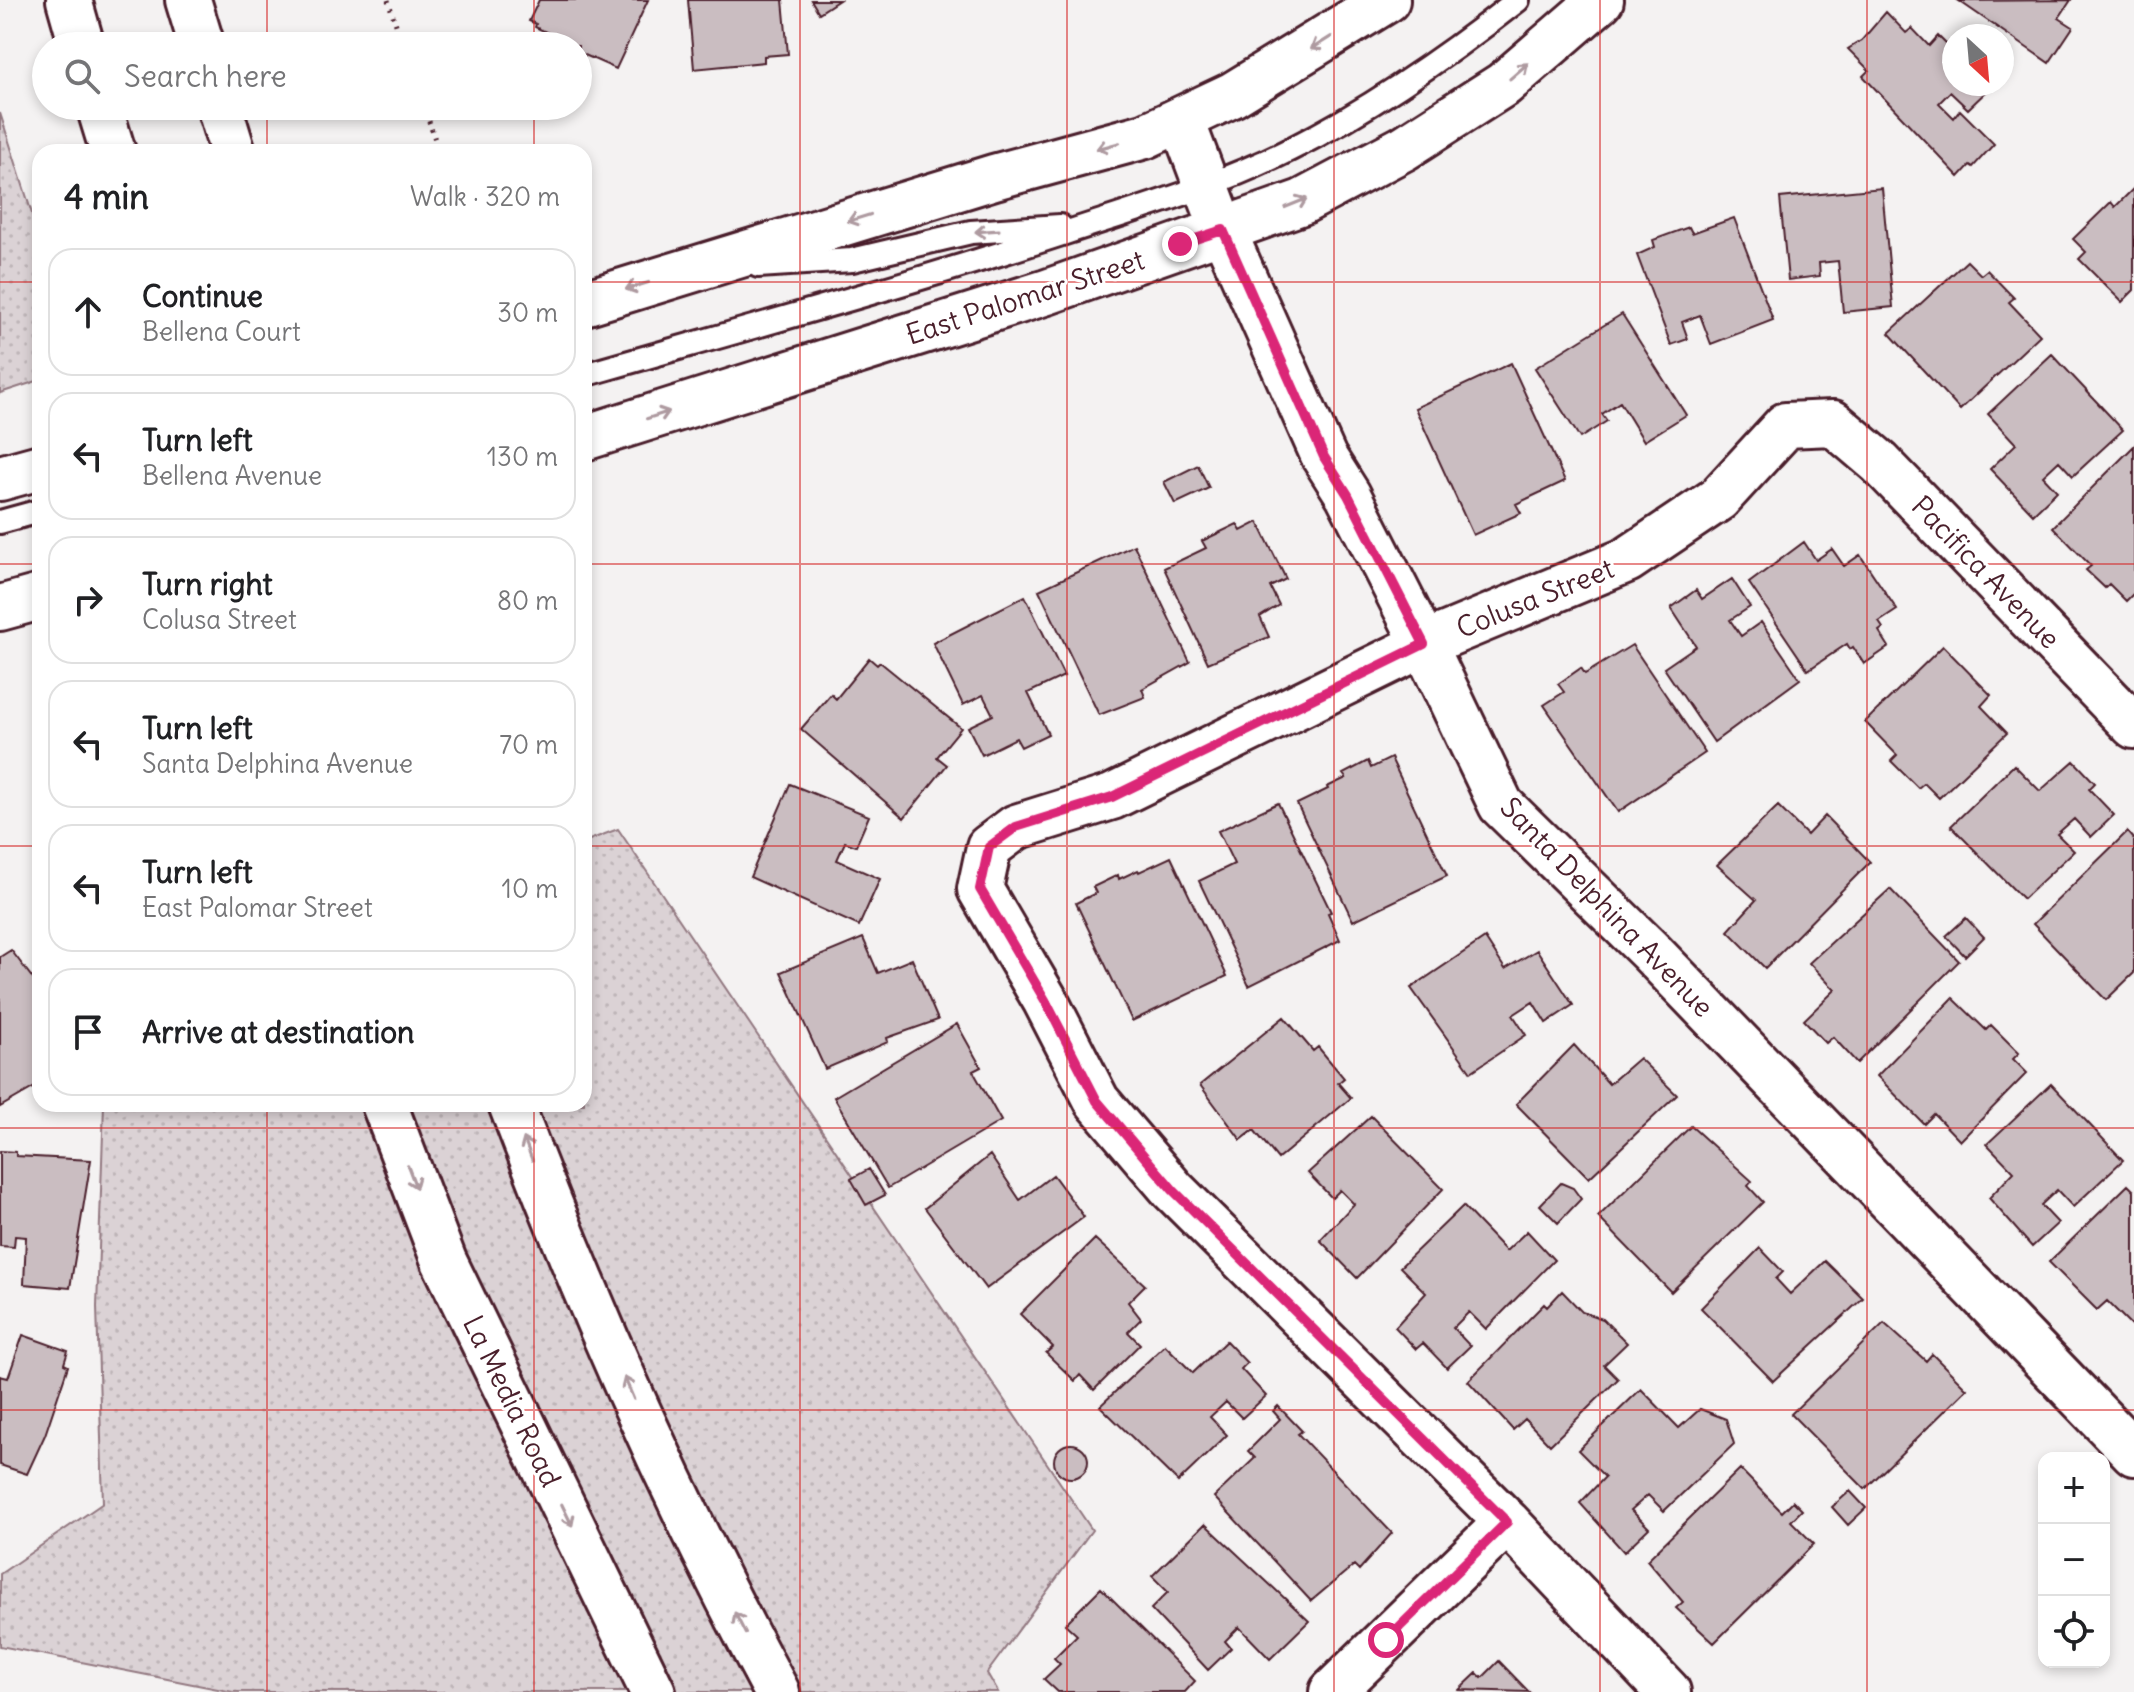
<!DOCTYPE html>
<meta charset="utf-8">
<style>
:root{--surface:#fff;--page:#f6f6f6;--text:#202124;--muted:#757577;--line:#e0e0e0}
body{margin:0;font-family:Delius,sans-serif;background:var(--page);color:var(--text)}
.controls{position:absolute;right:24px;bottom:24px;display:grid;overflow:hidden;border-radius:16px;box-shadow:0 4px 12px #0003}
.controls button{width:72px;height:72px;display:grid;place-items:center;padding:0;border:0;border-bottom:2px solid var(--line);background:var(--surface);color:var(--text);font:40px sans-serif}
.compass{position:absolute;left:1942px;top:24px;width:72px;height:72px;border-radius:50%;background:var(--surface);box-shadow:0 4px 12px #0003;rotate:154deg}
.stop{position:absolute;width:24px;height:24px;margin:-18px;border:6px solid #db2777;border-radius:50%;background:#fff}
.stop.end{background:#db2777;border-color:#fff;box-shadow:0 2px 8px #0008}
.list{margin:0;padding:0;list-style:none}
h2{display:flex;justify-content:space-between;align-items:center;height:104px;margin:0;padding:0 32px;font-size:34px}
h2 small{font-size:26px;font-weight:400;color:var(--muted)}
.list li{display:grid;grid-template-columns:52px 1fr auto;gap:24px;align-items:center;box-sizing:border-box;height:128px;margin:0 16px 16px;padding:0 16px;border:2px solid var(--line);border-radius:24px}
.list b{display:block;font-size:30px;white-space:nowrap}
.list p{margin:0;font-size:26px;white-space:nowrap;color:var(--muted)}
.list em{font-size:26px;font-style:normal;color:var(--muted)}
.icon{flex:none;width:44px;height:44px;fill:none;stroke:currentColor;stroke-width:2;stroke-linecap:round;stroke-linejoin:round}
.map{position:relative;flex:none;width:2134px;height:1692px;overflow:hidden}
.search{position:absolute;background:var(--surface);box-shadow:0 4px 12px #0003;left:32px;top:32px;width:560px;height:88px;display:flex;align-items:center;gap:20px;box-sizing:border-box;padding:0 28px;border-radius:44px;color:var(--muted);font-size:30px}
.panel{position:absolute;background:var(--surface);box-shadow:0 4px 12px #0003;left:32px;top:144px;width:560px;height:968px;border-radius:24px}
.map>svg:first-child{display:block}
.grass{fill:url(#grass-dots);stroke:#927880;stroke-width:2}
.building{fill:#cabdc1;stroke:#4a1f2b;stroke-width:2}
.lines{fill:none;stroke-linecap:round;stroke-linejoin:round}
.service-casing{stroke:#4a1f2b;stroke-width:28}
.minor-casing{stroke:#4a1f2b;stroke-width:50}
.secondary-casing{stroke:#4a1f2b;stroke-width:50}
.primary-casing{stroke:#4a1f2b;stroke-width:50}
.path{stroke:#4a1f2b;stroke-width:5;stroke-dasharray:2 6;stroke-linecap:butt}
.service{stroke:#fff;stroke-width:22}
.minor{stroke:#fff;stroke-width:44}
.secondary{stroke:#fff;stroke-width:44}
.primary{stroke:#fff;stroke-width:44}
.oneway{stroke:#ae9aa0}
.route{stroke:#db2777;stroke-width:10}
.grid{fill:none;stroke:#d62828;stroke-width:2;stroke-opacity:0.55}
.labels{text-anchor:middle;stroke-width:6;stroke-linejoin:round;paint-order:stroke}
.street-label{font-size:28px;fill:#4a1f2b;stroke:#fff}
</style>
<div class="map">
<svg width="2134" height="1692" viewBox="0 0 2134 1692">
<defs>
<pattern id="grass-dots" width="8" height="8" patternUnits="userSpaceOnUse" patternTransform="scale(2)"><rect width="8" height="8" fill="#dbd2d5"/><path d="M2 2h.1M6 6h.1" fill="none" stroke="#bdb4b7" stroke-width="1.8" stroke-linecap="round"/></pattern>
</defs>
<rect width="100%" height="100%" fill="#f4f2f2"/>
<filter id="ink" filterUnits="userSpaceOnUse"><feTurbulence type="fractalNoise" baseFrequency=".0125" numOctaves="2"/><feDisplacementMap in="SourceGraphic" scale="16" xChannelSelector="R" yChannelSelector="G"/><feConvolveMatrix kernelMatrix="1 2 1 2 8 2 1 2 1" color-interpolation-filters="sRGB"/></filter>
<g filter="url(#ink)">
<!-- grass -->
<path class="grass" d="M 0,113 L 40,239 L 40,380 L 0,393 Z
M 618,829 L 1092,1530 L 987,1673 L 998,1692 L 233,1692 L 0,1646 L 0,1574 L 103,1503 L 97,1307 L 104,1104 L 584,1104 L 584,842 Z"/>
<!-- building -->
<path class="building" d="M 539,0 L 648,0 L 616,69 L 578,52 L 578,46 L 565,46 L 557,42 L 559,38 L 535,27 L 536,24 L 529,21 Z
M 688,0 L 783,0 L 788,54 L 764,56 L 764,62 L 694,69 Z
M 811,0 L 839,0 L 819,13 Z
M 2071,0 L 2059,18 L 2073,27 L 2049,63 L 1959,1 Z
M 1886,12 L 1906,33 L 1912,28 L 1929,46 L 1938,36 L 1954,52 L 1954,84 L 1986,84 L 1990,88 L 1968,109 L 1950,92 L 1939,103 L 1954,118 L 1960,110 L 1994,144 L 1973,167 L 1970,165 L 1959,177 L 1863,76 L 1869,70 L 1848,49 L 1862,40 Z
M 1882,188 L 1893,307 L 1843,312 L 1838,261 L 1819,263 L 1820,276 L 1788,280 L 1780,198 Z
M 2134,188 L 2134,290 L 2122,302 L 2079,259 L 2086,252 L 2073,239 L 2111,202 L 2115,207 Z
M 1734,218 L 1773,320 L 1711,344 L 1700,315 L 1682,322 L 1688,339 L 1671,345 L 1637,255 L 1655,247 L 1653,240 L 1689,227 L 1692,233 Z
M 1967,261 L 1981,275 L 1987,270 L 2014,298 L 2009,302 L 2040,335 L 1960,410 L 1889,333 Z
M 1622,314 L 1686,415 L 1644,441 L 1620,402 L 1602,414 L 1607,421 L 1580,438 L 1535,368 Z
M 2052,354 L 2123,430 L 2073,476 L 2059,461 L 2043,476 L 2057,491 L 2033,514 L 1990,469 L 2016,444 L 1988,414 Z
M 1511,363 L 1565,481 L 1516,504 L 1521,513 L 1473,535 L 1415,408 Z
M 2134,446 L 2134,593 L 2126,601 L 2109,584 L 2105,588 L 2086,570 L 2091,566 L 2053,527 Z
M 1198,465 L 1209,488 L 1175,504 L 1164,482 Z
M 1258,522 L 1286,579 L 1270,587 L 1279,605 L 1260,617 L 1269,637 L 1208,663 L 1164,568 L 1206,548 L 1202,541 L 1237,524 L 1241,531 Z
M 1804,542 L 1816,560 L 1832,549 L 1844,566 L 1860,555 L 1897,610 L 1879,622 L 1883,628 L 1879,631 L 1889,647 L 1864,664 L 1853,647 L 1850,649 L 1847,644 L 1808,670 L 1749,583 Z
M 1134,545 L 1190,662 L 1142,689 L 1145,697 L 1099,715 L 1039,590 Z
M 1732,579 L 1750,607 L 1730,620 L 1741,636 L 1761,622 L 1800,679 L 1714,742 L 1664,668 L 1696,646 L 1671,608 L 1696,590 L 1702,599 Z
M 1025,596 L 1064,676 L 1028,693 L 1048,734 L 1021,747 L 1016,738 L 982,755 L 968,727 L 993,715 L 983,695 L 963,705 L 933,643 Z
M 1632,645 L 1705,753 L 1618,812 L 1544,705 L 1564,692 L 1558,684 L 1581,668 L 1585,674 Z
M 1943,646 L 1991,695 L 1981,706 L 2007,733 L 1939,798 L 1924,783 L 1918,788 L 1891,761 L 1897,755 L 1865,722 Z
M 869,658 L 877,665 L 880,662 L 961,728 L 937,757 L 947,765 L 904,818 L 801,729 L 831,694 L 836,699 Z
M 1391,758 L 1447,876 L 1353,921 L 1297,804 L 1328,789 L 1327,787 L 1346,778 L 1343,774 L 1368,761 L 1371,768 Z
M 2074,761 L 2095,783 L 2089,789 L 2114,815 L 2091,837 L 2074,819 L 2057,834 L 2074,851 L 2023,899 L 1951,826 L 2014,765 L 2040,791 Z
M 790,784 L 869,816 L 856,846 L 845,842 L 837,860 L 880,879 L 859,926 L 750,877 Z
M 1278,803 L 1331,912 L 1328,913 L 1340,940 L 1249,986 L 1199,881 L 1234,864 L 1218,831 Z
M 1778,806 L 1807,835 L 1825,816 L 1870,862 L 1765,968 L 1728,931 L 1756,900 L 1717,865 Z
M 2127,832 L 2134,840 L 2134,973 L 2106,1000 L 2033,924 Z
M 1171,857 L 1227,976 L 1132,1021 L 1076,903 L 1096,893 L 1093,887 L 1118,875 L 1119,879 L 1138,870 L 1139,872 Z
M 1890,889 L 1959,961 L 1857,1063 L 1833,1037 L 1826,1043 L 1804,1020 L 1835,990 L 1809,963 Z
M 1966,918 L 1984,937 L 1965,956 L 1946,936 Z
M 863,938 L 878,973 L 912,959 L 938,1020 L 887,1038 L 888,1042 L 825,1069 L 781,972 Z
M 1485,938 L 1505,969 L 1537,950 L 1573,1005 L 1546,1023 L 1533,1002 L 1513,1015 L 1526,1035 L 1471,1072 L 1411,988 Z
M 11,950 L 40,988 L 40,1084 L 0,1107 L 0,957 Z
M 1953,998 L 1986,1030 L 1991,1025 L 2019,1053 L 2013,1059 L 2027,1073 L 1960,1141 L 1934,1114 L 1924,1124 L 1877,1076 Z
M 1284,1017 L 1313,1051 L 1318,1047 L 1344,1078 L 1338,1083 L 1351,1098 L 1278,1159 L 1254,1130 L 1241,1140 L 1200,1085 Z
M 957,1024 L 981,1067 L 973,1071 L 1001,1121 L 888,1188 L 834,1097 Z
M 1574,1045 L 1609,1084 L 1639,1058 L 1677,1095 L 1589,1178 L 1516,1104 Z
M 2051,1084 L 2123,1160 L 2073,1207 L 2057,1190 L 2041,1205 L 2058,1223 L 2032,1247 L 1989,1198 L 2014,1172 L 1987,1144 Z
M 1371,1116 L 1443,1189 L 1357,1278 L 1320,1240 L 1354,1204 L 1340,1190 L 1332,1198 L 1308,1173 Z
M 1691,1126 L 1752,1181 L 1748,1186 L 1763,1202 L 1671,1292 L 1598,1217 Z
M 0,1151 L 16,1152 L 16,1156 L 91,1160 L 70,1288 L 24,1284 L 26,1237 L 15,1236 L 14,1247 L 0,1246 Z
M 990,1155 L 1020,1200 L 1053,1175 L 1084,1217 L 986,1289 L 925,1208 Z
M 869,1169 L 885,1195 L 866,1205 L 851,1179 Z
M 1561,1183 L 1573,1188 L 1581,1199 L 1558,1223 L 1540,1205 Z
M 2128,1185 L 2134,1191 L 2134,1328 L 2107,1301 L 2097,1310 L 2049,1262 Z
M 1463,1206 L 1506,1251 L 1527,1231 L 1554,1260 L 1486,1329 L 1469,1312 L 1453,1328 L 1470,1346 L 1447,1368 L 1423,1343 L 1416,1349 L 1395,1327 L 1426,1293 L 1400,1267 Z
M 1095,1239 L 1145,1285 L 1128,1302 L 1141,1319 L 1128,1332 L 1140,1344 L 1094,1390 L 1080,1375 L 1075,1381 L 1046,1353 L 1053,1347 L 1020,1314 Z
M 1760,1248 L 1783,1272 L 1776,1279 L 1790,1294 L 1825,1261 L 1863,1298 L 1773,1381 L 1701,1308 Z
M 1562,1291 L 1582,1312 L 1603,1319 L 1627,1343 L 1604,1365 L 1618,1379 L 1550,1445 L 1525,1419 L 1513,1430 L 1468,1381 L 1544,1304 L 1547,1307 Z
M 1884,1323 L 1926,1361 L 1932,1354 L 1967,1389 L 1865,1489 L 1791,1414 Z
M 23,1335 L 68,1351 L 64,1364 L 68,1366 L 45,1435 L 27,1474 L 0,1465 L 0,1376 L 8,1378 Z
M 1226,1341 L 1247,1363 L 1241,1369 L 1266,1396 L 1242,1418 L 1226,1402 L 1210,1417 L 1227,1435 L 1178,1482 L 1100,1406 L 1165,1345 L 1193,1373 Z
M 1641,1389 L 1679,1428 L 1700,1409 L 1726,1419 L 1734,1444 L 1664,1511 L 1648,1495 L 1631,1510 L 1649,1528 L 1624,1552 L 1580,1503 L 1605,1477 L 1578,1450 Z
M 1278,1406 L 1302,1431 L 1298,1434 L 1392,1533 L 1359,1570 L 1354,1565 L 1311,1601 L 1214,1497 L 1255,1458 L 1248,1451 L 1280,1419 L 1273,1411 Z
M1054 1461a17 17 0 1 1 34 0a17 17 0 1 1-34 0Z
M 1740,1469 L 1782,1512 L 1793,1501 L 1802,1510 L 1791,1521 L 1814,1544 L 1714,1643 L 1676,1608 L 1683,1602 L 1647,1560 Z
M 1850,1491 L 1866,1508 L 1848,1525 L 1832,1507 Z
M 1205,1524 L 1309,1621 L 1270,1659 L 1239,1627 L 1225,1641 L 1231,1648 L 1208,1670 L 1151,1609 L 1168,1592 L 1152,1576 Z
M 1101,1588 L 1195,1681 L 1185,1692 L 1058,1692 L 1044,1679 L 1060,1664 L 1054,1658 L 1077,1635 L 1065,1624 Z
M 1499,1661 L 1529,1692 L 1459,1690 L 1477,1673 L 1482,1678 Z"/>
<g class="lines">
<defs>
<path id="service" d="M 758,266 L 852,260 L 971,232 L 1060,226
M 584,375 C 745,329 906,285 1065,233 C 1141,208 1220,185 1291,149 C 1373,108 1447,56 1518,0
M 0,522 L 40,511"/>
<path id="minor" d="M 1182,121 L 1223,230 L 1324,457 L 1348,495 L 1424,644 L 1501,805 L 1650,951 L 2134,1453
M 1332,1692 L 1507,1522
M 1668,1692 L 1507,1522 L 1173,1190 L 1097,1101 L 1045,1000 L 980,889 L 989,847 L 1016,827 L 1112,797 L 1424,644 L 1627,560 L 1718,499 L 1786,425 L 1833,423 L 1880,463 L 2134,726"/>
<path id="secondary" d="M 584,303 L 994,177 L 1145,136 L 1232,95 L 1387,0
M 584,438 L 1047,292 L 1302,202 L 1404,148 L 1504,84 L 1601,0
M 0,478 L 40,467
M 0,608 L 40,597"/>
<path id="primary" d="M 69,0 L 82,46
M 188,0 L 202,46
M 99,106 L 113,152
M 219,106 L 233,152
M 384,1104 L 444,1261 L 653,1692
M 511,1104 C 587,1305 675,1503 777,1692"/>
</defs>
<!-- service casing -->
<use href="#service" class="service-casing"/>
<!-- minor casing -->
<use href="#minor" class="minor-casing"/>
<!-- secondary casing -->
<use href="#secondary" class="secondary-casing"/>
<!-- primary casing -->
<use href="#primary" class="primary-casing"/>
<!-- path -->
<path class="path" d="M 388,0 L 403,46
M 424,106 L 439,152"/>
<!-- service -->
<use href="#service" class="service"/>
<!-- minor -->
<use href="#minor" class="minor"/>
<!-- secondary -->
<use href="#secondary" class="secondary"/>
<!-- primary -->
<use href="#primary" class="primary"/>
</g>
<!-- one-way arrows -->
<defs><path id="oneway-shaft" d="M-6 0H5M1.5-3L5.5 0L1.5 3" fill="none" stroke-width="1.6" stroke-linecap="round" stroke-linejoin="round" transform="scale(2)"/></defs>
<g class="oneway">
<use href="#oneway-shaft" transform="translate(1321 43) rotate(148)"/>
<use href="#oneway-shaft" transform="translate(1519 71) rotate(-41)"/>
<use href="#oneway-shaft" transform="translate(1108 146) rotate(165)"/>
<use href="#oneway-shaft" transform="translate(1296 203) rotate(-22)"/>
<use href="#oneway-shaft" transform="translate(859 218) rotate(163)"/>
<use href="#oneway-shaft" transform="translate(987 231) rotate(176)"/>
<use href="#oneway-shaft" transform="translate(637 286) rotate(163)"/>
<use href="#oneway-shaft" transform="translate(658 415) rotate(-18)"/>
<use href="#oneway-shaft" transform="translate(528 1149) rotate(-111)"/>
<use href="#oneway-shaft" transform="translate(412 1177) rotate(69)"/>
<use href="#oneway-shaft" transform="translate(629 1388) rotate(-113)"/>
<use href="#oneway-shaft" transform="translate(567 1515) rotate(64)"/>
<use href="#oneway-shaft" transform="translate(740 1623) rotate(-117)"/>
</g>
</g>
<g class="lines" filter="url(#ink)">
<!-- route -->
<path class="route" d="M 1180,244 L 1223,230 L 1324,457 L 1348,495 L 1424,644 L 1112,797 L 1016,827 L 989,847 L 980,889 L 1045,1000 L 1097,1101 L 1173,1190 L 1507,1522 L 1386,1640"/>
</g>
<!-- grid -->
<path class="grid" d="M 267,0 L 267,46M 534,0 L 534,46M 800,0 L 800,1692M 1067,0 L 1067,1692M 1334,0 L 1334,1692M 1600,0 L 1600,1692M 1867,0 L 1867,1692M 267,106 L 267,152M 534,106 L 534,152M 0,282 L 40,282M 584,282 L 2134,282M 0,564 L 40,564M 584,564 L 2134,564M 0,846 L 40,846M 584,846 L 2134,846M 267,1104 L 267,1692M 534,1104 L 534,1692M 0,1128 L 2134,1128M 0,1410 L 2134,1410"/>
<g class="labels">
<!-- street labels -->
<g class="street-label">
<text transform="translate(1025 297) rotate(-18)" y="10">East Palomar Street</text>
<text transform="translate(1986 572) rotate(46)" y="10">Pacifica Avenue</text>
<text transform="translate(1535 598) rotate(-22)" y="10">Colusa Street</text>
<text transform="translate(1607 907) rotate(46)" y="10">Santa Delphina Avenue</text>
<text transform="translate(512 1401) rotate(64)" y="10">La Media Road</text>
</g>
</g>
</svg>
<div class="controls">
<button>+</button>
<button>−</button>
<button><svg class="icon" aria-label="locate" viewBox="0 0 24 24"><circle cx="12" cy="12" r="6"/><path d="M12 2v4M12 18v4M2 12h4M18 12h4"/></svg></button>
</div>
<svg class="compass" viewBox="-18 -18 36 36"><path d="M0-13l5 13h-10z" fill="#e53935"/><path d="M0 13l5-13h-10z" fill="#757577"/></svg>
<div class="stop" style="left:1386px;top:1640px"></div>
<div class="stop end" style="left:1180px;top:244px"></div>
<div class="search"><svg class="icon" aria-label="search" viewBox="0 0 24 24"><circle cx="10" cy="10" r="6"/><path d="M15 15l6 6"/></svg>Search here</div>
<section class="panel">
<h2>4 min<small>Walk · 320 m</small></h2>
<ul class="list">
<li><svg class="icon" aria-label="ahead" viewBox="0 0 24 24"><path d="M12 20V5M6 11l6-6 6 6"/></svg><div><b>Continue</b><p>Bellena Court</p></div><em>30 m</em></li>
<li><svg class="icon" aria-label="left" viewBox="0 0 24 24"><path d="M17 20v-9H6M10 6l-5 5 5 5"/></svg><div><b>Turn left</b><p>Bellena Avenue</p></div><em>130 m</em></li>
<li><svg class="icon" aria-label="right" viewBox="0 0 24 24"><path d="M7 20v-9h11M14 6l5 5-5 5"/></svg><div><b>Turn right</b><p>Colusa Street</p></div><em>80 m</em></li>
<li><svg class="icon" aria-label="left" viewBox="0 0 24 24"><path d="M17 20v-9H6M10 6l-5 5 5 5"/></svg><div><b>Turn left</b><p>Santa Delphina Avenue</p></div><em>70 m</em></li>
<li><svg class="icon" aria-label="left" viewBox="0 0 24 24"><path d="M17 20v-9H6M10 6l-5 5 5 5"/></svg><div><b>Turn left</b><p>East Palomar Street</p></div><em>10 m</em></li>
<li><svg class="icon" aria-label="arrive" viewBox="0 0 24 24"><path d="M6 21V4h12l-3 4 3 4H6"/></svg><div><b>Arrive at destination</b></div></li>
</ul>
</section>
</div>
